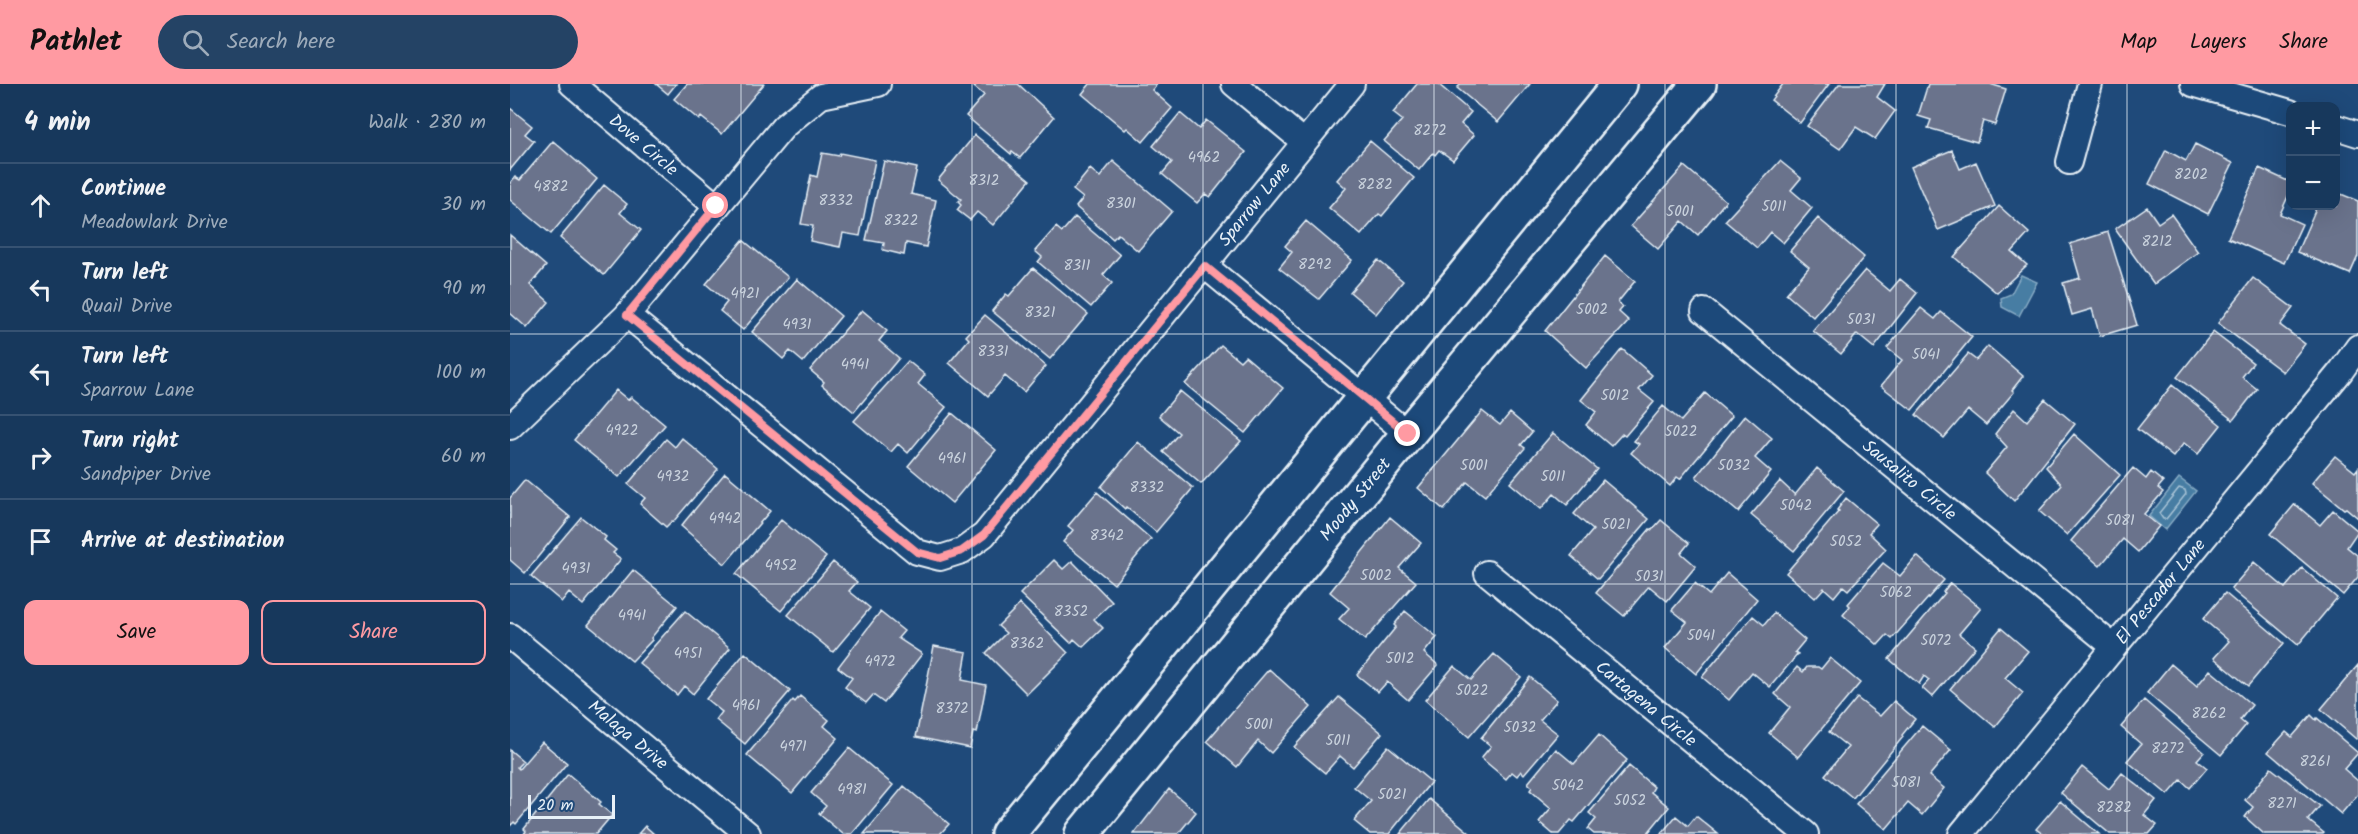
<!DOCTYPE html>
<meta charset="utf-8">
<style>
:root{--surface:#17385c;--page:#244365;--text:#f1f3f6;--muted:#9eacbb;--line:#365272;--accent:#ff9aa2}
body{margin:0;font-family:Kalam,sans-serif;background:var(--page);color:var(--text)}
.controls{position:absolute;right:18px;top:18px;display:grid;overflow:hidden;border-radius:12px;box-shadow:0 6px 24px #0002}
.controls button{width:54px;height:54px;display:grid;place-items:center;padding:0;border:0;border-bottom:2px solid var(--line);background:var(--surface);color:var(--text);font:30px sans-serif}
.scale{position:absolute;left:18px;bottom:15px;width:87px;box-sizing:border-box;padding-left:6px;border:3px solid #e8f1f8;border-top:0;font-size:16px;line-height:21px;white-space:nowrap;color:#e8f1f8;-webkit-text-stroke:4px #1f4a7a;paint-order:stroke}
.stop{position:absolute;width:18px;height:18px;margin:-14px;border:4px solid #ff9aa2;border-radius:50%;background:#fff}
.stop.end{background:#ff9aa2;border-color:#fff;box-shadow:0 2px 6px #0008}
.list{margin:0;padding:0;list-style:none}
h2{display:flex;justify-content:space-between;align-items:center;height:78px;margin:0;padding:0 24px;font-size:26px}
h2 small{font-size:20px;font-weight:400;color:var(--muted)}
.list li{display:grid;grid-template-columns:39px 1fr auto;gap:18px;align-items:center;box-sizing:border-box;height:84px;padding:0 24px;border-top:2px solid var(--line)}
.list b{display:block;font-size:22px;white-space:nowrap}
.list p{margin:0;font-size:20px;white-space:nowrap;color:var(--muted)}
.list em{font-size:20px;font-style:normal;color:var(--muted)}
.actions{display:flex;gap:12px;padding:18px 24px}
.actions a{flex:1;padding:14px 0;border:2px solid var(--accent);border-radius:12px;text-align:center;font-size:21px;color:var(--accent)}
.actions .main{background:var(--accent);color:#111}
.icon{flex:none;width:33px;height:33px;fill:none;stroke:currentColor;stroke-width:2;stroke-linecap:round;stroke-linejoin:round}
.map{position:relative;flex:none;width:1848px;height:750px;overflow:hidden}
header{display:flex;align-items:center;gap:36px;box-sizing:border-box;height:84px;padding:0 30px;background:var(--accent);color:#111}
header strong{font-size:28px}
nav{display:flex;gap:33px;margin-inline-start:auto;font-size:21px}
.search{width:420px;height:54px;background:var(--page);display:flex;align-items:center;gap:15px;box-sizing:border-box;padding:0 21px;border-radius:33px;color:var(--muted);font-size:22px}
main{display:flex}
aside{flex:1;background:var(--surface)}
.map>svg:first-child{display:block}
.water{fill:#477da3;stroke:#87abc5;stroke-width:1.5}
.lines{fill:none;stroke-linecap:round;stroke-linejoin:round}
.shore{stroke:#a8c3d6;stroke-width:1.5}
.building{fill:#6b738c;stroke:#e8f1f8;stroke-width:1.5}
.minor-casing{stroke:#e8f1f8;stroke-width:28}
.secondary-casing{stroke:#e8f1f8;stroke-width:38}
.minor{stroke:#1f4a7a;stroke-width:24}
.secondary{stroke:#1f4a7a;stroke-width:33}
.route{stroke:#ff9aa2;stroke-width:8}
.grid{fill:none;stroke:#e8f1f8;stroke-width:1.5;stroke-opacity:0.55}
.labels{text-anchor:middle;stroke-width:4.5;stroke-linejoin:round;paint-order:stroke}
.number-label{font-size:15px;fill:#c9d2dd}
.street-label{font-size:18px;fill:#e8f1f8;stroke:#1f4a7a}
</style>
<header>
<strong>Pathlet</strong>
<div class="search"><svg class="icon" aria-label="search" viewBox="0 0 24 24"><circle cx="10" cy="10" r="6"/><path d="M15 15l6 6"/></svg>Search here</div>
<nav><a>Map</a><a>Layers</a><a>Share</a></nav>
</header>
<main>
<aside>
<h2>4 min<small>Walk · 280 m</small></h2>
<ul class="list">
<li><svg class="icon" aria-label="ahead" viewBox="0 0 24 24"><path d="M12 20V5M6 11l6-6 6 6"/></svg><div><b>Continue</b><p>Meadowlark Drive</p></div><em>30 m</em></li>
<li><svg class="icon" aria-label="left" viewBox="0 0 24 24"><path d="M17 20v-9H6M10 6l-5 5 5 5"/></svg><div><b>Turn left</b><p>Quail Drive</p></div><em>90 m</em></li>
<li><svg class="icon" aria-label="left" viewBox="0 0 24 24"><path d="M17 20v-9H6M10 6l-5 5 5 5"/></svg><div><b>Turn left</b><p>Sparrow Lane</p></div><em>100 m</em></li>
<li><svg class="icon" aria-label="right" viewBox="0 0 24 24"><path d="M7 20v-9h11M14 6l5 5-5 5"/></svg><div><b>Turn right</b><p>Sandpiper Drive</p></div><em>60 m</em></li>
<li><svg class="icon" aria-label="arrive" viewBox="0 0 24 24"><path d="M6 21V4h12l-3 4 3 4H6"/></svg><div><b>Arrive at destination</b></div></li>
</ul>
<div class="actions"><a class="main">Save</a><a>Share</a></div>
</aside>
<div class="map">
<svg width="1848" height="750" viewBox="0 0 1848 750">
<rect width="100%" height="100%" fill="#1f4a7a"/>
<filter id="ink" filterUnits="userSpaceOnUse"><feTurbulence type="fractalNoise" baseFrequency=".0167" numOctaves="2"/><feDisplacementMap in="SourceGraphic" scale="12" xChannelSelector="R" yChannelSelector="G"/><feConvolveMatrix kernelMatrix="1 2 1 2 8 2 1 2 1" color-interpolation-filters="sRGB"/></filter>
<g filter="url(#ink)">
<!-- water -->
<path class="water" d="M 1511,191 L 1527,198 L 1509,232 L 1492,223 L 1491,214 L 1501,210 Z
M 1669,394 L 1686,407 L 1655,446 L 1639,432 Z"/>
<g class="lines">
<!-- shore -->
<path class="shore" d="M 1669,404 L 1675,406 L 1676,410 L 1656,435 L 1653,435 L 1649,429 Z"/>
</g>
<!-- building -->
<path class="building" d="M 146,0 L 166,0 L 158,10 Z
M 177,0 L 254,0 L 212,50 L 191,33 L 189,36 L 164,15 Z
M 467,0 L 508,0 L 544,33 L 510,74 L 502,68 L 501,70 L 456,32 L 474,11 L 464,3 Z
M 580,0 L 647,0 L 642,6 L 662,24 L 633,58 L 617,44 L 615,46 L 572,10 Z
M 907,0 L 928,0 L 961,28 L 951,40 L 964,51 L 943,76 L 929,66 L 925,71 L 923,69 L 909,86 L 874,57 L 892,36 L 883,29 Z
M 951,0 L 1020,0 L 988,38 L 947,4 Z
M 1273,0 L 1319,0 L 1290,39 L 1261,16 Z
M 1329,0 L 1375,0 L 1367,13 L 1385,27 L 1365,55 L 1346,43 L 1330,65 L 1297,42 Z
M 1418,0 L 1480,0 L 1496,5 L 1485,41 L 1473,37 L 1467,58 L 1418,44 L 1421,36 L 1408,32 Z
M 0,24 L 22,42 L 15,50 L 24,57 L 0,86 Z
M 670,29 L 689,45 L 696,36 L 736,68 L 700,113 L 695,110 L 687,119 L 652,90 L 662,78 L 643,62 Z
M 465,51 L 520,96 L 483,141 L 467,128 L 460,136 L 447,126 L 451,121 L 448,118 L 451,115 L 428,96 Z
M 43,57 L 87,95 L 41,150 L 0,116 L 0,99 L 5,93 L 10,96 Z
M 860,57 L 904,94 L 872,132 L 869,130 L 851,151 L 819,124 L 836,104 L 827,96 Z
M 1685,60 L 1723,79 L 1698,130 L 1639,100 L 1656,66 L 1676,77 Z
M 1442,66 L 1450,85 L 1466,78 L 1485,122 L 1428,146 L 1401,83 Z
M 312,69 L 329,72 L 330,69 L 365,76 L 350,152 L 333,149 L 330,163 L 300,157 L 303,142 L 291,140 L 301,91 L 307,93 Z
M 374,77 L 407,84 L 401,110 L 426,116 L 416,163 L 396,159 L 394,171 L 373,166 L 374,159 L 356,156 Z
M 603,77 L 662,127 L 628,167 L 608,150 L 603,155 L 566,123 L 573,114 L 563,106 L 580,85 L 590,93 Z
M 1270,77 L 1291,94 L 1281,106 L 1302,124 L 1273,159 L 1260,148 L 1247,164 L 1215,137 Z
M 1174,82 L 1216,117 L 1188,151 L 1172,137 L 1148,165 L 1121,142 Z
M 1749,84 L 1780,98 L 1780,108 L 1770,130 L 1792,140 L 1774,179 L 1718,154 Z
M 94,101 L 117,120 L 110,129 L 131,146 L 94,191 L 50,154 Z
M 1826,108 L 1848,117 L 1848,172 L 1840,190 L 1787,168 L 1807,122 L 1826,122 Z
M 1489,122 L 1519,149 L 1502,168 L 1517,181 L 1487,209 L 1444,173 Z
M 1637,123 L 1648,139 L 1661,130 L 1688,168 L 1644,200 L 1605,145 Z
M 565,133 L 610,171 L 593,191 L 602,199 L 581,223 L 528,178 L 532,173 L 525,167 L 546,143 L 552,148 Z
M 1308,134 L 1354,173 L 1303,233 L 1276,210 L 1299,183 L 1280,167 Z
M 796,137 L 842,176 L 809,215 L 769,184 L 782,168 L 775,162 Z
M 1598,148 L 1627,241 L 1590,252 L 1582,225 L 1562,231 L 1553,199 L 1570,194 L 1560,160 Z
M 0,151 L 36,182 L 20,201 L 39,218 L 17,244 L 0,229 Z
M 233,156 L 278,193 L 233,246 L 210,227 L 217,218 L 196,200 Z
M 1095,172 L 1125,197 L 1108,218 L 1113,223 L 1109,228 L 1119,237 L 1076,284 L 1035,247 Z
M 868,176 L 893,197 L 866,230 L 840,208 Z
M 523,184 L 578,230 L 540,275 L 482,227 L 496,210 L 499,212 Z
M 1355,186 L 1380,207 L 1390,195 L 1407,209 L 1364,264 L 1347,250 L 1331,270 L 1303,247 Z
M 1743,194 L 1783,224 L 1770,241 L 1795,260 L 1773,288 L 1708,239 Z
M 287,195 L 331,232 L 293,278 L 280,267 L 273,275 L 242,248 Z
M 1411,224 L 1425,235 L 1431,228 L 1462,253 L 1402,326 L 1371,302 L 1392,276 L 1377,264 Z
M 352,226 L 377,247 L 369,257 L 389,274 L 344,328 L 312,301 L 314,298 L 300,286 Z
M 475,231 L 536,282 L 514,308 L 495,292 L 478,312 L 439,279 L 459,255 L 456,252 Z
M 1703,248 L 1743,279 L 1732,293 L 1747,305 L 1723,336 L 1667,293 Z
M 711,261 L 730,277 L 735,272 L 773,304 L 735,349 L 675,300 Z
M 1478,262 L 1513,292 L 1502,306 L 1504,308 L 1476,341 L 1458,326 L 1434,354 L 1406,331 L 1458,270 L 1466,276 Z
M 1112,265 L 1142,291 L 1129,306 L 1144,318 L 1115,352 L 1112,350 L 1101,362 L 1076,341 L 1086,328 L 1071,316 Z
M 398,277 L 415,291 L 408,300 L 436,323 L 398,369 L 388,360 L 381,368 L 344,337 Z
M 1662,301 L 1711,341 L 1688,370 L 1674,359 L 1663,373 L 1627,345 Z
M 106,306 L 118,316 L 121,313 L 155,341 L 109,393 L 64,356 Z
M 670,307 L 731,357 L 691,400 L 653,368 L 669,349 L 649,332 Z
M 1195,309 L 1222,332 L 1170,395 L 1167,393 L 1160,402 L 1121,369 L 1129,360 L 1124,357 L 1153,322 L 1171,337 Z
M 1535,315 L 1565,340 L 1504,417 L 1475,389 L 1497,363 L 1485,350 L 1504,325 L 1517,337 Z
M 972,327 L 990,341 L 1000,329 L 1022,348 L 1011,361 L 1015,364 L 975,412 L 957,398 L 934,426 L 908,404 Z
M 442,329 L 486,366 L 442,419 L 398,382 Z
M 1235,331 L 1262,354 L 1245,374 L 1261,388 L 1228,428 L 1186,393 Z
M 1043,349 L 1087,385 L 1057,421 L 1044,410 L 1031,425 L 1000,399 Z
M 1564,350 L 1610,391 L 1557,451 L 1529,427 L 1552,401 L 1536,383 Z
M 172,354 L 208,385 L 163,438 L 162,437 L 156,443 L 130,420 L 135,414 L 118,400 L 156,355 L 165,363 Z
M 628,358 L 683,404 L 646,448 L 616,423 L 615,425 L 591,403 Z
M 1825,372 L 1845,388 L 1848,384 L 1848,434 L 1836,424 L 1834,425 L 1802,399 Z
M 1307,384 L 1334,407 L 1284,467 L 1241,431 L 1270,397 L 1285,411 Z
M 1623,384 L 1636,395 L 1641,388 L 1653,398 L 1648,404 L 1653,408 L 1634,430 L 1649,442 L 1628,468 L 1613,455 L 1590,482 L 1561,457 Z
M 215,389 L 260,427 L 215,480 L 171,442 Z
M 15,396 L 60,433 L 15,489 L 0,476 L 0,414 Z
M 1093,396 L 1139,435 L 1088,495 L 1061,472 L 1083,446 L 1064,430 Z
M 587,408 L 641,455 L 604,500 L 553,458 L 563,446 L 558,442 Z
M 1336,414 L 1367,440 L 1359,449 L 1376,465 L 1338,506 L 1333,502 L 1324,513 L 1314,504 L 1305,514 L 1276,489 L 1329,427 L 1327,426 Z
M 1785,420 L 1810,441 L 1823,426 L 1848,447 L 1837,463 L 1848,472 L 1848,493 L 1833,511 L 1760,450 Z
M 71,433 L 96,453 L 94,456 L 106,466 L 103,469 L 111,475 L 73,521 L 59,509 L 52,518 L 21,492 Z
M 880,433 L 911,459 L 889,484 L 906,498 L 855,556 L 829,535 L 839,524 L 820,508 Z
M 271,436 L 316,473 L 271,527 L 226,490 Z
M 1151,436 L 1179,459 L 1171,469 L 1186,482 L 1157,517 L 1139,502 L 1114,532 L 1086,509 L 1140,445 L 1142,446 Z
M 1407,472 L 1434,496 L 1382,555 L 1377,551 L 1368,561 L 1333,531 L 1340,522 L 1338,520 L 1373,479 L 1390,492 Z
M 544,476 L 553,485 L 562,477 L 602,518 L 584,535 L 593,544 L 573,563 L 564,555 L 561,559 L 510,510 Z
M 323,478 L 347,498 L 339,507 L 360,524 L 323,568 L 278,531 Z
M 1744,478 L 1775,504 L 1792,484 L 1827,514 L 1788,561 L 1721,505 Z
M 123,486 L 167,522 L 141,554 L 142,556 L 122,577 L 78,541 Z
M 1217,489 L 1247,515 L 1186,590 L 1155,564 L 1177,538 L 1162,526 L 1185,499 L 1199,511 Z
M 1440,499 L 1471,524 L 1449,550 L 1465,563 L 1422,613 L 1412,604 L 1419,596 L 1414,592 L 1409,600 L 1379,575 L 1435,509 L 1433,508 Z
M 1715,509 L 1774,559 L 1738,602 L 1704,574 L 1719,557 L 1693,535 Z
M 510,520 L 558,569 L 517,610 L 476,569 L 496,549 L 488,542 Z
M 175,527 L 220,564 L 183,610 L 174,602 L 167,611 L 129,579 Z
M 895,527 L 927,553 L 914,569 L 928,581 L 898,616 L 877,598 L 868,608 L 847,591 L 886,543 L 884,541 Z
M 370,528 L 394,547 L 388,554 L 412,570 L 374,619 L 363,611 L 356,619 L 335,603 L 342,594 L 328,583 Z
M 1264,529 L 1295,556 L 1285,568 L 1288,570 L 1260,603 L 1242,588 L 1219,616 L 1192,593 L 1243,532 L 1254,541 Z
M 1491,544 L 1518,567 L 1495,594 L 1513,609 L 1485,643 L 1440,605 Z
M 424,562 L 457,568 L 452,596 L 476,601 L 467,649 L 463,648 L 460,664 L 406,653 Z
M 235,569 L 280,607 L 235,660 L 206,636 L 212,628 L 196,615 Z
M 984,570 L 1011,593 L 959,653 L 915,616 L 944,582 L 961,596 Z
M 1320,574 L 1350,599 L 1288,673 L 1259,649 L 1280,623 L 1265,610 L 1287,583 L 1293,588 L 1297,583 L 1308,583 L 1311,585 Z
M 1661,580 L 1687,602 L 1700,586 L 1742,621 L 1730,636 L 1736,641 L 1711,671 L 1637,609 Z
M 1848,581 L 1848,653 L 1846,655 L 1811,625 Z
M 759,585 L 801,623 L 761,669 L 748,657 L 727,683 L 697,657 Z
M 1020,593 L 1047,616 L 1030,636 L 1048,650 L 1014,690 L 1011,687 L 1007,692 L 1002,688 L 996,695 L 971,674 L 981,662 L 971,654 Z
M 290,612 L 319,636 L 314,642 L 328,654 L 282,709 L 237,671 L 283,616 L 285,618 Z
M 829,613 L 872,649 L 843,683 L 830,672 L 815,689 L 784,663 Z
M 1347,614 L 1370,632 L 1384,617 L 1405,635 L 1392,651 L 1393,653 L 1343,714 L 1315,691 L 1338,663 L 1319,648 Z
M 1634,616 L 1694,668 L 1687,676 L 1697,684 L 1680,704 L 1671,696 L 1658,711 L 1617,677 L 1631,660 L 1611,643 Z
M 1801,631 L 1806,636 L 1807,634 L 1848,669 L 1834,685 L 1848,697 L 1848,710 L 1831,730 L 1758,668 L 1776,648 L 1782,653 Z
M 1412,642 L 1441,666 L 1419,692 L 1434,704 L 1412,731 L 1398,719 L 1376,745 L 1346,720 Z
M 1089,651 L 1117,676 L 1064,738 L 1061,736 L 1049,750 L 1043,750 L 1029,738 L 1041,724 L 1020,706 L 1022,703 L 1018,699 L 1046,665 L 1064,680 Z
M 32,658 L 57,679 L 6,740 L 4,738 L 0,742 L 0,666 L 13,677 L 7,683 L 9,685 Z
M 878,662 L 921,698 L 879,750 L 860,750 L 844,737 L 861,717 L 844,703 Z
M 339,664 L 383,701 L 342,750 L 333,750 L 309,730 L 316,722 L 301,709 Z
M 1119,682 L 1144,703 L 1141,708 L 1159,723 L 1137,750 L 1084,750 L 1078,745 L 1086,735 L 1079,729 Z
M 1572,683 L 1599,705 L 1612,689 L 1646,716 L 1634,731 L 1647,741 L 1639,750 L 1600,750 L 1551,709 Z
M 1761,684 L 1810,722 L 1798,736 L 1814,749 L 1813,750 L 1754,750 L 1735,733 L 1743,723 L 1735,716 Z
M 58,690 L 91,718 L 89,720 L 102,731 L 86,750 L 14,750 L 16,747 L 14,745 Z
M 394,702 L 439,740 L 430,750 L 354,750 Z
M 659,705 L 686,728 L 668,750 L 624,750 Z
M 919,715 L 961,750 L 890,750 Z
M 1550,717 L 1589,750 L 1533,750 L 1526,745 Z
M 1166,732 L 1178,742 L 1186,732 L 1208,750 L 1151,750 Z
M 135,742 L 144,750 L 128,750 Z"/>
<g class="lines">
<defs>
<g id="minor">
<path id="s1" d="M 62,0 L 206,122"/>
<path d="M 724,0 L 794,58"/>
<path d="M 1683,0 L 1780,28"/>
<path d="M 1826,43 L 1848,50"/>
<path d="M 1559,78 L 1580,0"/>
<path d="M 695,182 L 898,350"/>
<path id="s2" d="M 1194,227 L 1604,563"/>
<path id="s3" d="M 117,231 L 407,468 L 430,474 L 452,467 L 474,451 L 842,0"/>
<path d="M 0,343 L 117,231 L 274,42 L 311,12 L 368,0"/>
<path id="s4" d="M 977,489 L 1296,750"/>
<path id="s5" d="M 0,552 L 238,750"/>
<path id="s6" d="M 1451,750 L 1831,287 L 1848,263"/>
</g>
<g id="secondary">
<path d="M 498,750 L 1110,0"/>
<path id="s7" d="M 572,750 L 898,350 L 1189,0"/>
</g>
</defs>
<!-- minor casing -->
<use href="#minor" class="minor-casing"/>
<!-- secondary casing -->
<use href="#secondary" class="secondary-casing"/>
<!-- minor -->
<use href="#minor" class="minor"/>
<!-- secondary -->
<use href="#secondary" class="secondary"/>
</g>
</g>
<g class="lines" filter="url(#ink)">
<!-- route -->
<path class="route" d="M 206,122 L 117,231 L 407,468 L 430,474 L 452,467 L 474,451 L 695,182 L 898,350"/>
</g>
<!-- grid -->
<path class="grid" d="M 231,0 L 231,750M 462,0 L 462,750M 693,0 L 693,750M 924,0 L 924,750M 1155,0 L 1155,750M 1386,0 L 1386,750M 1617,0 L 1617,750M 0,250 L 1848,250M 0,500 L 1848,500"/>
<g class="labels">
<!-- number labels -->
<g class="number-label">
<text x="920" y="51">8272</text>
<text x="694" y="78">4962</text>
<text x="1681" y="95">8202</text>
<text x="474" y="101">8312</text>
<text x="865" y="105">8282</text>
<text x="41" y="107">4882</text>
<text x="326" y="121">8332</text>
<text x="611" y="124">8301</text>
<text x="1264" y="127">5011</text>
<text x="1170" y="132">5001</text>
<text x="391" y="141">8322</text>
<text x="1647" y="162">8212</text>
<text x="805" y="185">8292</text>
<text x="567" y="186">8311</text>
<text x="235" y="214">4921</text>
<text x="1082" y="230">5002</text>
<text x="530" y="233">8321</text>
<text x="1351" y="240">5031</text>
<text x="287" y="245">4931</text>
<text x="483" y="272">8331</text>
<text x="1416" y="275">5041</text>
<text x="345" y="285">4941</text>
<text x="1105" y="316">5012</text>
<text x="112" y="351">4922</text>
<text x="1171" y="352">5022</text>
<text x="442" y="379">4961</text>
<text x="964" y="386">5001</text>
<text x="1224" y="386">5032</text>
<text x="163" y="397">4932</text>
<text x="1043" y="397">5011</text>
<text x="637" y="408">8332</text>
<text x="1286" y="426">5042</text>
<text x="215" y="439">4942</text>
<text x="1610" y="441">5081</text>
<text x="1106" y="445">5021</text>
<text x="597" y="456">8342</text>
<text x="1336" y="462">5052</text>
<text x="271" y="486">4952</text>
<text x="66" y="489">4931</text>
<text x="866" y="496">5002</text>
<text x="1139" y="497">5031</text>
<text x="1386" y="513">5062</text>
<text x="561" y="532">8352</text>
<text x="122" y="536">4941</text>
<text x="1191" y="556">5041</text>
<text x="1426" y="561">5072</text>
<text x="517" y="564">8362</text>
<text x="178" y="574">4951</text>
<text x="890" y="579">5012</text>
<text x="370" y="582">4972</text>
<text x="962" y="611">5022</text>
<text x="236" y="626">4961</text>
<text x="442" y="629">8372</text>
<text x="1699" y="634">8262</text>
<text x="749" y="645">5001</text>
<text x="1010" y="648">5032</text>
<text x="828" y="661">5011</text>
<text x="283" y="667">4971</text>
<text x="1658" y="669">8272</text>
<text x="1805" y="682">8261</text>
<text x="1396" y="703">5081</text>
<text x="1058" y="706">5042</text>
<text x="342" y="710">4981</text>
<text x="882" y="715">5021</text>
<text x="1120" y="721">5052</text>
<text x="1772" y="724">8271</text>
<text x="1604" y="728">8282</text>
</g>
<!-- street labels -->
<g class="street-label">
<text dy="6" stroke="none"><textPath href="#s1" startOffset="94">Dove Circle</textPath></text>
<text dy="6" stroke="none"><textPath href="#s3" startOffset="876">Sparrow Lane</textPath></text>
<text dy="6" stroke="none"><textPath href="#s2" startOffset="266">Sausalito Circle</textPath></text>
<text dy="6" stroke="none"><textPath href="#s7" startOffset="432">Moody Street</textPath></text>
<text dy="6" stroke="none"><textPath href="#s6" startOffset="314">El Pescador Lane</textPath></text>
<text dy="6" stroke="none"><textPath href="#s4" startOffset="206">Cartagena Circle</textPath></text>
<text dy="6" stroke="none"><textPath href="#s5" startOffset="154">Malaga Drive</textPath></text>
</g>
</g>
</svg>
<div class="controls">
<button>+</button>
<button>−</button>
</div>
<div class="scale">20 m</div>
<div class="stop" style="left:206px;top:122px"></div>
<div class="stop end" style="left:898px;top:350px"></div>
</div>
</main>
